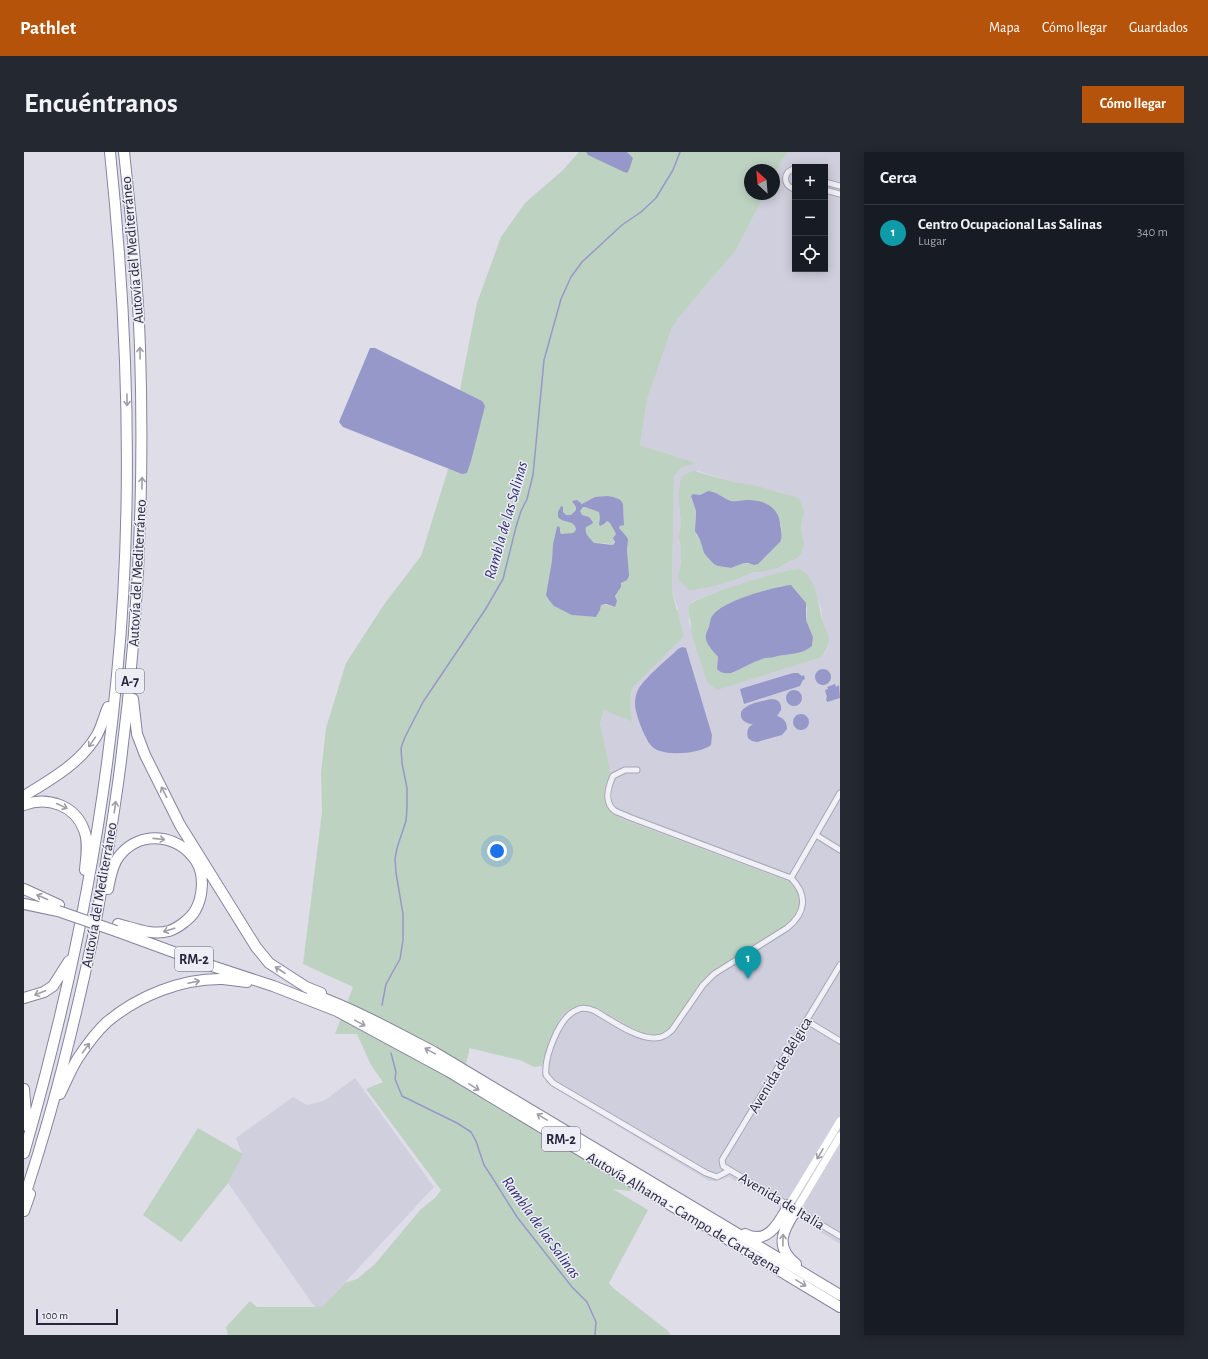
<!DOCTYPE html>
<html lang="es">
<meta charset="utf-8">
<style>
:root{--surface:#171b24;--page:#242831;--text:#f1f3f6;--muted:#9ea1a6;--line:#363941;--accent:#b45309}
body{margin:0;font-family:"Alegreya Sans",sans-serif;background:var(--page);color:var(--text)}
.controls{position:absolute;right:12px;top:12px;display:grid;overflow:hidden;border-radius:0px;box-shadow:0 2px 10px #0003}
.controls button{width:36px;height:36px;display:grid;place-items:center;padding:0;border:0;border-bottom:1px solid var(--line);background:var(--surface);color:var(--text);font:20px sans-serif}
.compass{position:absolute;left:720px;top:12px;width:36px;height:36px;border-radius:50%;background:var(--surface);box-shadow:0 2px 10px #0003;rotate:334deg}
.scale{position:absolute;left:12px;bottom:10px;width:82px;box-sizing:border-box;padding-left:4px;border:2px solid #28263f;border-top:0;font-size:11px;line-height:14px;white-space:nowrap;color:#28263f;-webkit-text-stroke:3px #ededf5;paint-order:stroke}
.you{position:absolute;left:473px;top:699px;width:14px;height:14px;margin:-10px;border:3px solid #fff;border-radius:50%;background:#1a73e8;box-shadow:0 0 0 6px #1a73e833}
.badge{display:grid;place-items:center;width:26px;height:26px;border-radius:50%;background:var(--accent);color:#fff;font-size:13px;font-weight:700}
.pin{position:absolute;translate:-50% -33px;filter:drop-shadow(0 1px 2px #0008)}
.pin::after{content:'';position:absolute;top:21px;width:14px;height:12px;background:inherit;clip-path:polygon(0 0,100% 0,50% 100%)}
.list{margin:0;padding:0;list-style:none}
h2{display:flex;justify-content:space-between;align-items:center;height:52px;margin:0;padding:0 16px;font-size:17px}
h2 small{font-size:13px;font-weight:400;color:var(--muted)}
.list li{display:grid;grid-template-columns:26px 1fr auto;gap:12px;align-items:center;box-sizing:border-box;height:56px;padding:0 16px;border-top:1px solid var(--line)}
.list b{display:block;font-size:15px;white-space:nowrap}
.list p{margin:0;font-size:13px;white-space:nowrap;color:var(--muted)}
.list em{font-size:13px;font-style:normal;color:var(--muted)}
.icon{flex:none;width:22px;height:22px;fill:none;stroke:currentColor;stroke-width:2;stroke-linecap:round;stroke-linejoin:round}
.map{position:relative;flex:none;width:816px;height:1183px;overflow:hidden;border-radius:0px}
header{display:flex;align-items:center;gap:24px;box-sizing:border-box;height:56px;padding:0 20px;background:var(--accent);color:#fff}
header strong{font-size:19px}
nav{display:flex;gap:22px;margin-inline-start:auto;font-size:14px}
.intro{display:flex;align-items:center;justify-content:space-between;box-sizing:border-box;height:96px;padding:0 24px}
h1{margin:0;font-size:28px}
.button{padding:10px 18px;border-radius:0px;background:var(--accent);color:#fff;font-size:14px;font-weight:700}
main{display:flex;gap:24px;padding:0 24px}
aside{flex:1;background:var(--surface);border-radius:0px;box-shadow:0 2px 10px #0003}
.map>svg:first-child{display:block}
.built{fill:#d0cfdd;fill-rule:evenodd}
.green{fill:#bed2c2;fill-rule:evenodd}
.water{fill:#9698ca;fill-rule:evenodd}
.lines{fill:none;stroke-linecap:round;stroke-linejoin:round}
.stream{stroke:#9698ca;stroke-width:1.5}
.street-casing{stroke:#a7a6b5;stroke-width:7}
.highway-casing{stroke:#85849f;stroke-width:12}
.street{stroke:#f1f0f6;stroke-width:5}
.secondary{stroke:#fff;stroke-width:7}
.highway{stroke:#fff;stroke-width:10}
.highway-bridge-casing{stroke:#85849f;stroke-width:12;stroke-linecap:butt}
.highway-bridge{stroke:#fff;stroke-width:10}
.oneway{stroke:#9e9da9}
.labels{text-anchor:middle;stroke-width:3;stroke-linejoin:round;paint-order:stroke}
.shield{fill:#ededf5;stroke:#636276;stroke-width:1}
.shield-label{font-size:14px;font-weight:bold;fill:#28263f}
.street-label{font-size:15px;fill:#28263f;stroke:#ededf5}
.water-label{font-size:16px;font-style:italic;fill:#2f2e74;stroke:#ededf5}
</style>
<header>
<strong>Pathlet</strong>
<nav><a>Mapa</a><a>Cómo llegar</a><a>Guardados</a></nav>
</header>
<div class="intro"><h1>Encuéntranos</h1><a class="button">Cómo llegar</a></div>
<main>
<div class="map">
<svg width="816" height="1183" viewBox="0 0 816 1183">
<rect width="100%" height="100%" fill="#dedde8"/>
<!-- built -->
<path class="built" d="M 764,0 L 816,0 L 816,1092 L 705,1025 L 692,1029 L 685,1029 L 522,931 L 518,914 L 520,906 L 535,868 L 538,863 L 543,859 L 551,855 L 564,854 L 571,855 L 590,865 L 676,831 L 684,823 L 761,774 L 589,662 L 585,657 L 581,651 L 580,639 L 582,630 L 587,622 L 576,571 L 580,557 L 609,570 L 606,557 L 606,548 L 609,535 L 654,457 L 648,440 L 650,325 L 657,316 L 671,311 L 616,293 L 623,248 L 647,178 L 656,164 L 712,98 L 741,42 L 750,42 L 750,24 L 758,8 ZM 771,15 L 801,15 L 801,117 L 771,117 ZM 674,319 L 710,330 L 759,341 L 779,366 L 777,376 L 779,386 L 777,402 L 768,409 L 754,416 L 738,420 L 730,420 L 714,427 L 690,434 L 670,438 L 666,438 L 656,430 L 654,425 L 657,409 L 657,395 L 654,389 L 657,374 L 654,341 L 656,331 ZM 772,417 L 776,417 L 786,427 L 797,456 L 799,471 L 805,489 L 805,494 L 800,502 L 667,480 L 668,477 L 665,470 L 664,456 L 668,450 L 679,445 L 739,425 ZM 654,497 L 678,597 L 651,601 L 630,597 L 627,594 L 623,587 L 612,559 L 611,552 L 612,544 L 616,534 Z
M 331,926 L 410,1035 L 298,1155 L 293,1156 L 288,1151 L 204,1031 L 218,1002 L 212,986 L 269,945 L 283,953 L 296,950 L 301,948 Z"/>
<!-- green -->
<path class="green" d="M 555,0 L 764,0 L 758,8 L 750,24 L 750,18 L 726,18 L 726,42 L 741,42 L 712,98 L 656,164 L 647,178 L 623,248 L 616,293 L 672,311 L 657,316 L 650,325 L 648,440 L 660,484 L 609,535 C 605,547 606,558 609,570 L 580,558 L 576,571 L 587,622 C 575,642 578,654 598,667 L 766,730 C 782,746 776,761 761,774 L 684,823 L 676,831 L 649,873 L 645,878 L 633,883 L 618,881 L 571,855 L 556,854 L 543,859 L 538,863 L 535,868 L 520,906 L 518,914 L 510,915 L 496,908 L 445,896 L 445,900 L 438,928 L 611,1032 L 606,1039 L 589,1037 L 624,1058 L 585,1131 L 589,1136 L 643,1178 L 647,1183 L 204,1183 L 202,1175 L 226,1149 L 233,1155 L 298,1155 L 321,1131 L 333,1127 L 351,1112 L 397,1057 L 411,1046 L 417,1038 L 342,937 L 359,930 L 347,913 L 333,882 L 311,882 L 329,835 L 279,812 L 298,660 L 297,621 L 302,576 L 322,511 L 361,451 L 397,404 L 432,292 L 437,232 L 453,151 L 477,85 L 501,51 L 539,18 ZM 599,352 C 599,359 600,364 600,371 L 595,376 L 603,385 L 603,397 L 604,418 L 601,429 C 591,433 591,445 591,455 C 586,455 582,452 577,453 L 576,458 L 572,465 L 551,463 L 565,416 L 568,413 L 567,408 L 579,391 L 589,393 L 592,382 L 586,371 L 583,369 L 581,370 Z
M 670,319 L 710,330 L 733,334 L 772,345 L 776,348 L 780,359 L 777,376 L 780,392 L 777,402 L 773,406 L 754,416 L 738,420 L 730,420 L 714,427 L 691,434 L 670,438 L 665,438 L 656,430 L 654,425 L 657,409 L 657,395 L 654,386 L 657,374 L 654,341 L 657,326 L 661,322 ZM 684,339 L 688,339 L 709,350 L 722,348 L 730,349 L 757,373 L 758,383 L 756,390 L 728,412 L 720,411 L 707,416 L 694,414 L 690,412 L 684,406 L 680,401 L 676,388 L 672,383 L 671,367 L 672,359 L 667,344 L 669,342 L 676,343 Z
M 776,417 C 793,426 794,454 799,470 C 801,476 805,482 805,488 C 805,495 801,500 797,505 L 693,538 L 683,530 L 667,480 C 669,471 662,463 665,453 C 673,444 762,416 776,417 ZM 758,434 L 769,435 L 783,456 L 782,468 L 789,485 L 788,494 L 766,503 L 761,502 L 738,506 L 713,519 L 693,517 L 694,505 L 687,496 L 682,481 L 692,460 L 697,457 L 721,445 Z
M 174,976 L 219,1002 L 204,1031 L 157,1090 L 119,1063 Z"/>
<!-- water -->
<path class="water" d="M 562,0 L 603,0 L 609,6 L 605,18 L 603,21 L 600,20 L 564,3 Z
M 346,196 L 351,196 L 458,249 L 461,254 L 459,262 L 447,309 L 443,321 L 438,322 L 319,275 L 315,270 Z
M 684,339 C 692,339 699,346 707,349 C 712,350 717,348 722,348 C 739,347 755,355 756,372 C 757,378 759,385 756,390 L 734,412 L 730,413 L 724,411 L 720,411 L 707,416 L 694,414 L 690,412 L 684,406 L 680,401 L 676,388 L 671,379 L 672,359 L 667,344 L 669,342 L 676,343 Z
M 584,344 C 589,345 597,346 599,352 L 600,373 L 596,374 L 595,376 L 603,385 L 604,388 L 603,397 L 605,424 L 603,428 L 597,431 L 597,435 L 591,444 L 593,449 L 591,455 L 582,452 L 577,453 L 576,458 L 572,465 L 548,463 L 530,454 L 525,448 L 522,443 L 528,409 L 529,392 L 533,375 L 534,374 L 536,376 L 536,380 L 537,382 L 549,381 L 552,378 C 551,367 540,372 534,365 L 534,360 L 537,354 L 539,355 L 539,360 L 542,363 L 547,363 L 552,358 L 552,355 L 548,349 L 553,348 L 558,352 L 571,345 ZM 559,355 L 561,355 L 575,360 L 576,366 L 575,372 L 576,374 L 580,372 L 583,369 L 586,371 L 592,382 L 589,386 L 591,390 L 589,393 L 570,391 C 566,386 560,382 562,375 L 568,372 L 569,370 L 565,365 L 558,363 L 556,359 Z
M 767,433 L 782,451 L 782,468 L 789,485 L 788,494 C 775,504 764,501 750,505 C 746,506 742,505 738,507 C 727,511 717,517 707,521 C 700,522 697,521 693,517 L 694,505 C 690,500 683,493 682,487 C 681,482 683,479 685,475 C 686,471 686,466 689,463 C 699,449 749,435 767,433 Z
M 658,495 L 662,496 L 688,583 L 687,593 C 675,602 644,604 631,597 C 623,593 614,568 612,559 C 610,553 611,544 614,538 C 619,527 645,506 654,497 Z
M791 525a8 8 0 1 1 16 0a8 8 0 1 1-16 0Z
M 769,521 L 774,521 L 778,524 L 780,523 L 781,527 L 779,528 L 776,534 L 720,552 L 716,537 Z
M 811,532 L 812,535 L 815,533 L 816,546 L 803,550 L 802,546 L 803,545 L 801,538 L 804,537 L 803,535 Z
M762 546a8 8 0 1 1 16 0a8 8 0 1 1-16 0Z
M 747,547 C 754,547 758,551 757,558 L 753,564 C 760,566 763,570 763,577 L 758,583 L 733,590 L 728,589 L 724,586 C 722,579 724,575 729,572 C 725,572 721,571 718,567 C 711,553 739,549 747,547 Z
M769 570a8 8 0 1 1 16 0a8 8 0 1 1-16 0Z"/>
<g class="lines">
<!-- stream -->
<path class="stream" d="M 358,853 L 362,832 L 376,807 L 379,788 L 379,762 L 372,721 L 371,707 L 373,696 L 382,669 L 383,656 L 383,636 L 378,611 L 377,596 L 381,585 L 399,550 L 461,458 L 479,427 L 492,375 L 497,359 L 503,347 L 509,323 L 520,208 L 537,147 L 547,125 L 558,110 L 598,73 L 617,60 L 632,46 L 649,18 L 656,0
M 367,901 L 372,920 L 371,927 L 378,944 L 433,971 L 447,980 L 452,989 L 460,1013 L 466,1022 L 493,1065 L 548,1135 L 563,1150 L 572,1170 L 571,1183"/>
<defs>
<path id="street" d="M 771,16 L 764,20 C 759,27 762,35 771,37
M 801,30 L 816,34
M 801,38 L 816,42
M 613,618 L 601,618 L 589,624 C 584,635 579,650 591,659 C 595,661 601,663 605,665 L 767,726 C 784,743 782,761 763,776 L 690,822 L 679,833 L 648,878 C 643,883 638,886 631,886 C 613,887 587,868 571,859 C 566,857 558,855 553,858 C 535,864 520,906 522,923 L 529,931 L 682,1021 L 693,1025 L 706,1018
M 792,683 L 816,698
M 767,726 L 816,641
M 816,813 L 698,1008 L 699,1014 L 816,1084
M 783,869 L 816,889"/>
<path id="highway" d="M 109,547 L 113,582 L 121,603 L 156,673 L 232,795 L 245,811 L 282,835 L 297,841
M 0,644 C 26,628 57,611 73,583 C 78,574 80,564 84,555
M 0,653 C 23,644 51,653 60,678 C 65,690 62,706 61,718
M 0,737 L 35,753
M 84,737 C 86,727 88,712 96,703 C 117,678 154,682 172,709 C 181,723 179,745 171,759 C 166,767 154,776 145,779 C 128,784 110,776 94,772
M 0,752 L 34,759
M 92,779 L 185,813 L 249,834 L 313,859 L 424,919 L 816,1155
M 288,842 C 330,857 370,879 410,900 L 816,1143
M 0,846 L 20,840 L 29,834 L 45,809
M 0,937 L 3,974
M 36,942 C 42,930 47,917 54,906 C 62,894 72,880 83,870 C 114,844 158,826 199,827 C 207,828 215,829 223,830
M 0,1001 C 45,845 78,685 93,523 C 110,349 104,174 86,0
M 0,1048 C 5,1029 12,1010 17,992 C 38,924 54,854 69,785 C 77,743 84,701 90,659 C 113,506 121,351 116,196 C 114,131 107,65 100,0
M 0,1059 L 6,1042
M 721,1082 C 744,1094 755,1070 765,1053
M 772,1112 C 749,1094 760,1077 772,1058"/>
</defs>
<!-- street casing -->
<use href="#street" class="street-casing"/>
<!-- highway casing -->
<use href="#highway" class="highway-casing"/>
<!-- street -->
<use href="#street" class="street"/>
<!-- secondary -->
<path class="secondary" d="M 765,1053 L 816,969
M 772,1058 L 816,984"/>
<!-- highway -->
<use href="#highway" class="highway"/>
<defs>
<path id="highway-bridge" d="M 34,759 L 92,779"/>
</defs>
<!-- highway-bridge casing -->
<use href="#highway-bridge" class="highway-bridge-casing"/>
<!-- highway-bridge -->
<use href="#highway-bridge" class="highway-bridge"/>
</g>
<!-- one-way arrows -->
<defs><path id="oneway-shaft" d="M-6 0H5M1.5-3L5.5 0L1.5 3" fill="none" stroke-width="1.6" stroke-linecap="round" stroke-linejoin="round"/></defs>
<g class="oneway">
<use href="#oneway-shaft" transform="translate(116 201) rotate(-91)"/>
<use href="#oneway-shaft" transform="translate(103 248) rotate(89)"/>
<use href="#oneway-shaft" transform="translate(118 331) rotate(-89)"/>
<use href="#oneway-shaft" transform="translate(68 590) rotate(125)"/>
<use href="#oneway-shaft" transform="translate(140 640) rotate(-117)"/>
<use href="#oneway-shaft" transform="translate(38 654) rotate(25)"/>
<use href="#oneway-shaft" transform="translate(91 655) rotate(-82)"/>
<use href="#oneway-shaft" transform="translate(135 687) rotate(6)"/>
<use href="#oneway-shaft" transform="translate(18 745) rotate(-156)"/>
<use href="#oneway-shaft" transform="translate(145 778) rotate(162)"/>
<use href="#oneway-shaft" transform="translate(256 818) rotate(-147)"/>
<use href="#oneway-shaft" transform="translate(170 830) rotate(-12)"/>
<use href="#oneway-shaft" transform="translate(16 841) rotate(159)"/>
<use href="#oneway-shaft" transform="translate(336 871) rotate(29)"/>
<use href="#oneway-shaft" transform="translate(62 896) rotate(-54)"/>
<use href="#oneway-shaft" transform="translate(406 899) rotate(-151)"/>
<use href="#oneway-shaft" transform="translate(450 935) rotate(31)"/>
<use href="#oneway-shaft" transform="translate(518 965) rotate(-149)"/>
<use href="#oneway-shaft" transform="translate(796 1002) rotate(121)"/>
<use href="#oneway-shaft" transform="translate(759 1088) rotate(-89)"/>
<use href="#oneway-shaft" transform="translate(777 1131) rotate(31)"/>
</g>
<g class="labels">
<!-- shield labels -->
<g class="shield">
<rect x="92" y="517" width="28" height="24" rx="3"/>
<rect x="151" y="795" width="38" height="24" rx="3"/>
<rect x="518" y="975" width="38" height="24" rx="3"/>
</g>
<g class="shield-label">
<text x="106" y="534">A-7</text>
<text x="170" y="812">RM-2</text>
<text x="537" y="992">RM-2</text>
</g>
<!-- street labels -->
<g class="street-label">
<text transform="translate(108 98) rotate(-95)" y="5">Autovía del Mediterráneo</text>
<text transform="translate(113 421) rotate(-87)" y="5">Autovía del Mediterráneo</text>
<text transform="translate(75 743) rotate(-80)" y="5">Autovía del Mediterráneo</text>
<text transform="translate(756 913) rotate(-59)" y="5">Avenida de Bélgica</text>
<text transform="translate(758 1049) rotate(31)" y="5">Avenida de Italia</text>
<text transform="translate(660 1061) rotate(31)" y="5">Autovía Alhama - Campo de Cartagena</text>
</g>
<!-- water labels -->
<g class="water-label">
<text transform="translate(481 368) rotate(-74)" y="6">Rambla de las Salinas</text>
<text transform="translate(518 1075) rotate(54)" y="6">Rambla de las Salinas</text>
</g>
</g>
</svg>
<div class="controls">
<button>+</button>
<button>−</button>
<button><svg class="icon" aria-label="locate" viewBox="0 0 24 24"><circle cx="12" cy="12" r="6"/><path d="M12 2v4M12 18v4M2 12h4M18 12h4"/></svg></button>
</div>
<svg class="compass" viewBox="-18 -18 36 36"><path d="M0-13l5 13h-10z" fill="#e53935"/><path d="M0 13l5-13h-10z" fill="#9ea1a6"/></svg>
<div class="scale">100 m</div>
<div class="you"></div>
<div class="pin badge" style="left:724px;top:827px;background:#0f9aa8">1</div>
</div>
<aside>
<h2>Cerca<small></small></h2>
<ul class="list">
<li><span class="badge" style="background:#0f9aa8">1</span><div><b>Centro Ocupacional Las Salinas</b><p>Lugar</p></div><em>340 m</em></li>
</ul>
</aside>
</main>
